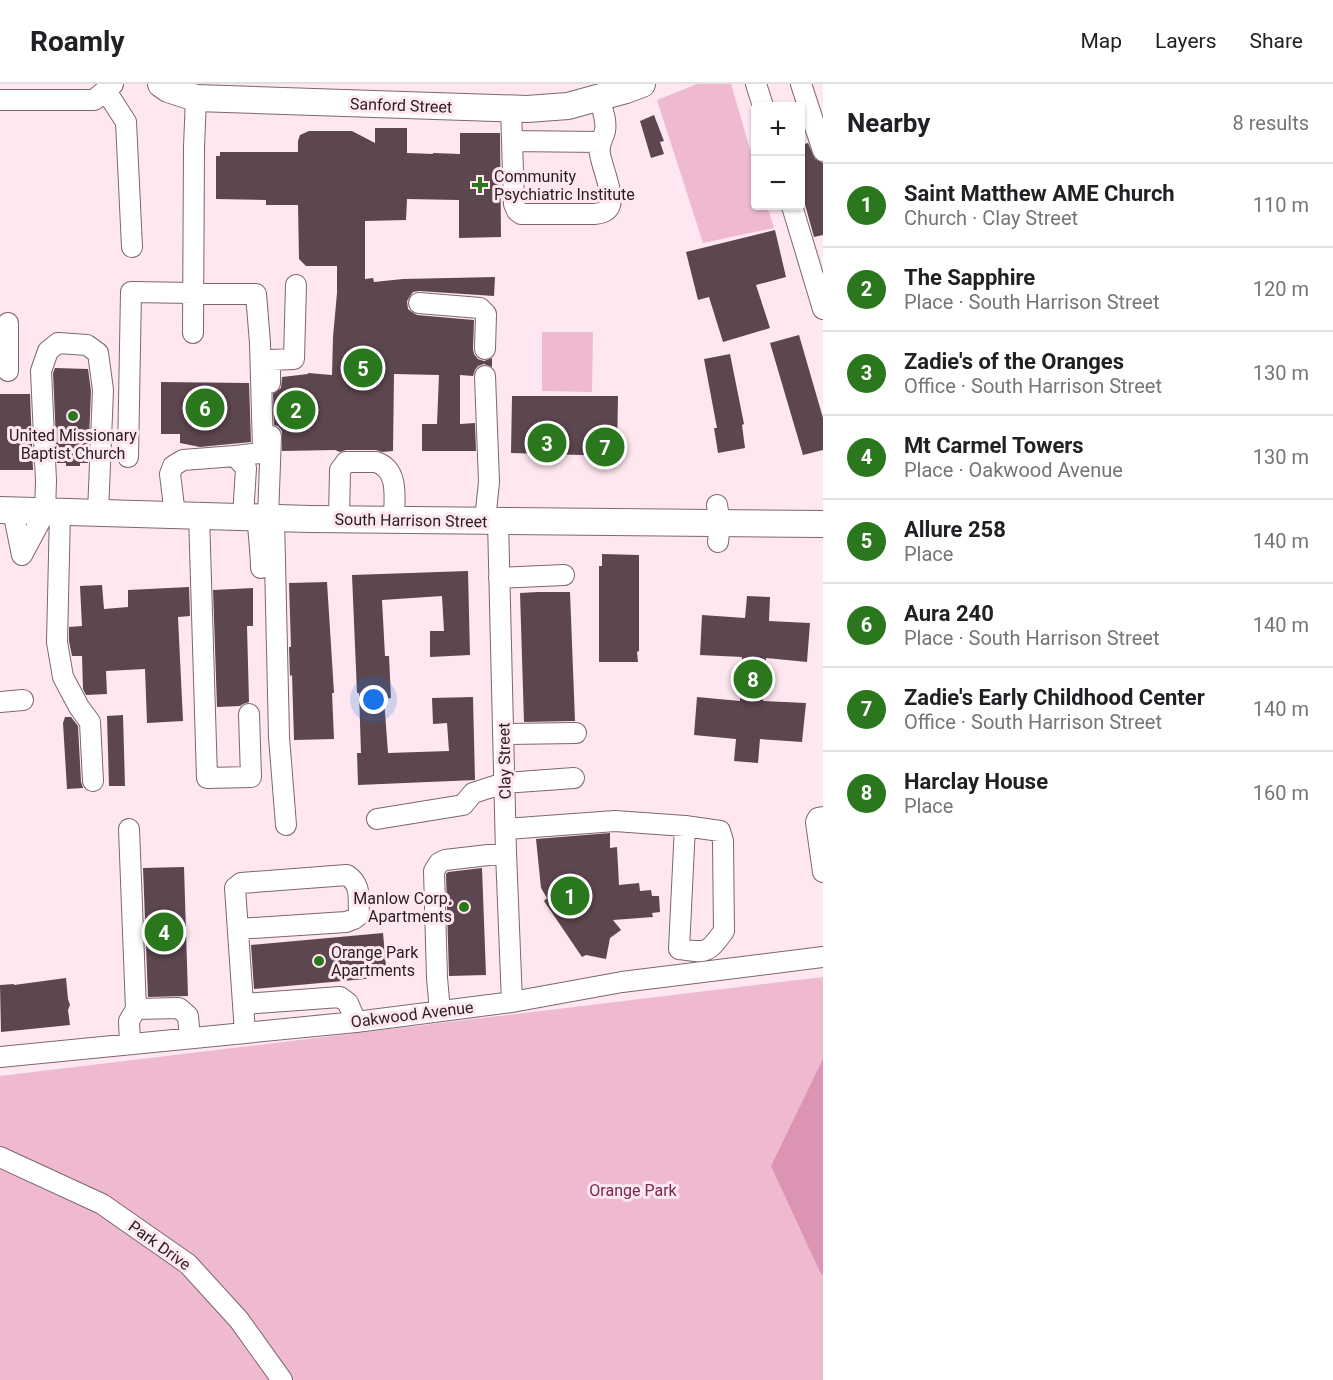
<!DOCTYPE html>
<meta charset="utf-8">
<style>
:root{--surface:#fff;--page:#f6f6f6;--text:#202124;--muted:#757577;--line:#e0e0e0;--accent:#2b771e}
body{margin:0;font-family:Roboto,sans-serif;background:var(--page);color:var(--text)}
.controls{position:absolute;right:18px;top:18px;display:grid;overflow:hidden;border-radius:6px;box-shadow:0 2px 4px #0004}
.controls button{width:54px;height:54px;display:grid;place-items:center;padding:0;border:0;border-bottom:2px solid var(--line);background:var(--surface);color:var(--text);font:30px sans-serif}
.you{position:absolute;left:374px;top:616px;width:21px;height:21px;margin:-15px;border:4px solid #fff;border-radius:50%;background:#1a73e8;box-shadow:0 0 0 9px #1a73e833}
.badge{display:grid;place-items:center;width:39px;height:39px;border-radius:50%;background:var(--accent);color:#fff;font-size:20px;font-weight:700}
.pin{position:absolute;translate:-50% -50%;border:3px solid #fff;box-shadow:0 2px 6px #0006}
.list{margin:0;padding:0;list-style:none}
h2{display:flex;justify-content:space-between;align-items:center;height:78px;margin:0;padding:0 24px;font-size:26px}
h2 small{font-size:20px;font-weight:400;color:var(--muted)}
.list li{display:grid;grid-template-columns:39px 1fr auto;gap:18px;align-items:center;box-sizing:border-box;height:84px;padding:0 24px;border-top:2px solid var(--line)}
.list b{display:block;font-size:22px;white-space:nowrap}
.list p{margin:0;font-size:20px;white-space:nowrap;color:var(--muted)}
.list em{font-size:20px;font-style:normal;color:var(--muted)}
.map{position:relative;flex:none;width:823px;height:1296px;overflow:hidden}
header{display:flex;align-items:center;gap:36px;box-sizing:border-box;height:84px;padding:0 30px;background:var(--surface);border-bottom:2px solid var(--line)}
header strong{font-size:28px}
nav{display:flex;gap:33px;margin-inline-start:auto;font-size:21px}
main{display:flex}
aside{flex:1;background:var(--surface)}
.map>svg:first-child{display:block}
.green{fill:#efb9d0}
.forest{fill:#db94b4}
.building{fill:#5c464f}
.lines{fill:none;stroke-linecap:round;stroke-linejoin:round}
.minor-casing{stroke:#7e6670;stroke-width:22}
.major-casing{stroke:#7e6670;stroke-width:28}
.minor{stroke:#fff;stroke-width:20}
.major{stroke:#fff;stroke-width:26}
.poi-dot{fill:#2b771e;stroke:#fee7f0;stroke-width:2}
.labels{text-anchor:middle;stroke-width:6;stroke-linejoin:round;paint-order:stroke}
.street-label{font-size:16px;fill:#281e22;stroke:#fee7f0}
.poi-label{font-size:16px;fill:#281e22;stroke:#fee7f0;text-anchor:start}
.park-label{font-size:16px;fill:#772551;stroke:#fee7f0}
</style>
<header>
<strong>Roamly</strong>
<nav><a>Map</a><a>Layers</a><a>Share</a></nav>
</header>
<main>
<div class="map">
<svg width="823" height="1296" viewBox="0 0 823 1296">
<rect width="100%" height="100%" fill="#fee7f0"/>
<!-- green -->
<path class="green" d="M 697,0 L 731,0 L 755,82 L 756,122 L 767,122 L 774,144 L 703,159 L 657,16 Z
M 542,248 L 593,248 L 592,308 L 542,307 Z
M 823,893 L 823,1296 L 0,1296 L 0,992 Z"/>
<!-- forest -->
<path class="forest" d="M 823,975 L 823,1191 L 821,1190 L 771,1082 Z"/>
<!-- building -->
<path class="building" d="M 654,31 L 664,57 L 660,58 L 664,70 L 651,74 L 640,37 Z
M 375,44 L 407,44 L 407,69 L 433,70 L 433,69 L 460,70 L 460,49 L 500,49 L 501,153 L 459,154 L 459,116 L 407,115 L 406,136 L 365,137 L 365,195 L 373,194 L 374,198 L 403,195 L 495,193 L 494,212 L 419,207 L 413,208 L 410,212 L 407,217 L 408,225 L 412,228 L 417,231 L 474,236 L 473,265 L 474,270 L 478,275 L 484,277 L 492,274 L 492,283 L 484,280 L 478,282 L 475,286 L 473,292 L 460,291 L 460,340 L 475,339 L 476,367 L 422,367 L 422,340 L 437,340 L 439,291 L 394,290 L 393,367 L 382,368 L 376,366 L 346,366 L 340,368 L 335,366 L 282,367 L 282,347 L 278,342 L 274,341 L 273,310 L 281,304 L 282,293 L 308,290 L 308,289 L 332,291 L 333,253 L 337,209 L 337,182 L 306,182 L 299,175 L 298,121 L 266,121 L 266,116 L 216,115 L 216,72 L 220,72 L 220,68 L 298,68 L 298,57 L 300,51 L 309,47 L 352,47 L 375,59 Z
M 808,59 L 815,75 L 823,79 L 823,151 L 814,153 L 801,106 L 801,61 Z
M 775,146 L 786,193 L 756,201 L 770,244 L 723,258 L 709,213 L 698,216 L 686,168 Z
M 799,251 L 823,334 L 823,366 L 803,371 L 770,259 Z
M 730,270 L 744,340 L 742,341 L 745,364 L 718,369 L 714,344 L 717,344 L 704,275 Z
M 55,284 L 88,285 L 91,307 L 88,379 L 80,379 L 80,382 L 66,382 L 66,379 L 57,379 L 53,289 Z
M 161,298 L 249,299 L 251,358 L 200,363 L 180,359 L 180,350 L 161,350 Z
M 0,310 L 30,310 L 33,386 L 0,386 Z
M 512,312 L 618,312 L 617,372 L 511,369 Z
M 602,470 L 639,471 L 639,567 L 637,568 L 638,578 L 599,578 L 599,482 L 602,482 Z
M 468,487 L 470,571 L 430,573 L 430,547 L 444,547 L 442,512 L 382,516 L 385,572 L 389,572 L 391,614 L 384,615 L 388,669 L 449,667 L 447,639 L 433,640 L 432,614 L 473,613 L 475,696 L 358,701 L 357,669 L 361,669 L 359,609 L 357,609 L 352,491 Z
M 327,498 L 334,609 L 332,609 L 334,655 L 294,656 L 292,591 L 290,592 L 289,563 L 291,563 L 289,499 Z
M 102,501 L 104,525 L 128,523 L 128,506 L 189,503 L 190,532 L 178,533 L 183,637 L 147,639 L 145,585 L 106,587 L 107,610 L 86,611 L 83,605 L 82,572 L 72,572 L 69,557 L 69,543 L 82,542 L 80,502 Z
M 253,504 L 253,542 L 247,542 L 249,618 L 243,620 L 240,622 L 217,623 L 213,506 Z
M 538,508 L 570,508 L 575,637 L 524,638 L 520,509 Z
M 747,512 L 770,513 L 769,537 L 810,539 L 807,578 L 766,574 L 763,617 L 806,619 L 802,658 L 760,655 L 758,679 L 734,677 L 736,655 L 694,651 L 697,613 L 740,617 L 742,573 L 700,571 L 702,531 L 745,534 Z
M 123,631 L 125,702 L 109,702 L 107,632 Z
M 65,633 L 71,633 L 78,642 L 81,698 L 83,704 L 67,705 L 63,639 Z
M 610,749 L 610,764 L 617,763 L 619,801 L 639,799 L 640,807 L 651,806 L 652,812 L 659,812 L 660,828 L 652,829 L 653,833 L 613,836 L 621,846 L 610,854 L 606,875 L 586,871 L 582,873 L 544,817 L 547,814 L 541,804 L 536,755 Z
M 184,783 L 188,912 L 148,913 L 143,784 Z
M 482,784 L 486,891 L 449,892 L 446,790 L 448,788 Z
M 383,849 L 387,893 L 254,905 L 251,861 Z
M 66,894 L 68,915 L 70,921 L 68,926 L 70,941 L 1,948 L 0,901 L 14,900 L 14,901 Z"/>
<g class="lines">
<defs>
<path id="minor" d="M 756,0 L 763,22
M 801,0 L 823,67
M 106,7 L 126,38 L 132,163
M 0,16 L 94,16 L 113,0
M 511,24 L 514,120 L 517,127 L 521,130 L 595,130 C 601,129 608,128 610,121 C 614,110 602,83 600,70 C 598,61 603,55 605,47 C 607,36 602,25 599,14
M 512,57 L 600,58
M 792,122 L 823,225
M 419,219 L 480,224 L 486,230 L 485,265
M 8,239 L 8,287
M 193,249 L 194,63 L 196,14
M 270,299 L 270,276 L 294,275 L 296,201
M 128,373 L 131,208 L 256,210 L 260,259 L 263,365 L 260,369 L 235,372
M 717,421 L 720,439 L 718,458
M 13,427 L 22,471
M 60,428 L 57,558 L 63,593 L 79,623 L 90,638 L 93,697
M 175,431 L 170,390 L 173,382 L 183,376 L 235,372 L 246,384 L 243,433
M 199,431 L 207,694 L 251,693 L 249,630
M 258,433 C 258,451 261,467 261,484
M 268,434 L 271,352
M 274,434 L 279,653 L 286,741
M 339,435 L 340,386 L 346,378 L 376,378 C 400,386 394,415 394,435
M 485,436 L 489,398 L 485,292
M 498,437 L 506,769 L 512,918
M 22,471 L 45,428 L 46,397 L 41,287 L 48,267 L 58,259 L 87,261 L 98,269 L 103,306 L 98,429
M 499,494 L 564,491
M 0,618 L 23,616
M 503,650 L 576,649
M 823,733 L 818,734 L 816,738 L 823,788
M 377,735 L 463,721 L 473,709 L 504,699 L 574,694
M 129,745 L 136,925 L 129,937 L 130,960
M 506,745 L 615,737 L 685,742 L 720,747 L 723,757 L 724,847 C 707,870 707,869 679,865 L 685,742
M 238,845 L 346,838 L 354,835 L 359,831 C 358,814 362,801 347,791 L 241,799 L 235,804 L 245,949
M 244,920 L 340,913 L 348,919 L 356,938
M 136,925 L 179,924 L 188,932 L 190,954
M 440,927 L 437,894 L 434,787 L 439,779 L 445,776 L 506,769
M 0,973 L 356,938 L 512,918 L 622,898 L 823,873
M 0,1073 L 102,1120 L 188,1180 L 239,1236 L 282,1296"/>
<path id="major" d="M 161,0 L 168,5 L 196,14 L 527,25 L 568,22 L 626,6 L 642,0
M 0,426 L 310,435 L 823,440"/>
</defs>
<!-- minor casing -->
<use href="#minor" class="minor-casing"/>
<!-- major casing -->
<use href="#major" class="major-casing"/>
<!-- minor -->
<use href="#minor" class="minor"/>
<!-- major -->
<use href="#major" class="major"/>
</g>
<!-- markers -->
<g class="poi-dot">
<path d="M477 92h6v6h6v6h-6v6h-6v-6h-6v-6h6z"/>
<circle cx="73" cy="332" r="6"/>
<circle cx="464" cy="823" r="6"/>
<circle cx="319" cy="877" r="6"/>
</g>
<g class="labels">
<!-- street labels -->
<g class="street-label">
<text transform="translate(401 21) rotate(2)" y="6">Sanford Street</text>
<text transform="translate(411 436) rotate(1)" y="6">South Harrison Street</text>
<text transform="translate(504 677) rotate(-91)" y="6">Clay Street</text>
<text transform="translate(412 930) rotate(-7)" y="6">Oakwood Avenue</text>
<text transform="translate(160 1161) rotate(36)" y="6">Park Drive</text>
</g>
<!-- poi labels -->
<g class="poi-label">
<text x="494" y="98">Community<tspan x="494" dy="18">Psychiatric Institute</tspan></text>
<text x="73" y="357" text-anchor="middle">United Missionary<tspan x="73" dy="18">Baptist Church</tspan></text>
<text x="452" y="820" text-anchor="end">Manlow Corp.<tspan x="452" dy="18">Apartments</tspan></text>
<text x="331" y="874">Orange Park<tspan x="331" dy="18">Apartments</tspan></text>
</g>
<!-- park labels -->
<g class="park-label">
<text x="633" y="1112">Orange Park</text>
</g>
</g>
</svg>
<div class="controls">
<button>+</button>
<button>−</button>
</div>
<div class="you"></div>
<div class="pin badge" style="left:570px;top:812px">1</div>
<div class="pin badge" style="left:296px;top:326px">2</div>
<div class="pin badge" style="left:547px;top:359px">3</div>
<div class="pin badge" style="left:164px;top:848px">4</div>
<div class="pin badge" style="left:363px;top:284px">5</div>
<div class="pin badge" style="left:205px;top:324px">6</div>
<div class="pin badge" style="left:605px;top:363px">7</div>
<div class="pin badge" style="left:753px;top:595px">8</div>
</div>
<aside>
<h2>Nearby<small>8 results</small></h2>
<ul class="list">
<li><span class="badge">1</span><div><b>Saint Matthew AME Church</b><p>Church · Clay Street</p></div><em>110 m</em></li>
<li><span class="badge">2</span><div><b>The Sapphire</b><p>Place · South Harrison Street</p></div><em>120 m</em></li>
<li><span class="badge">3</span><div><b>Zadie's of the Oranges</b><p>Office · South Harrison Street</p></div><em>130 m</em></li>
<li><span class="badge">4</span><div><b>Mt Carmel Towers</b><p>Place · Oakwood Avenue</p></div><em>130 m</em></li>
<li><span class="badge">5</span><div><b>Allure 258</b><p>Place</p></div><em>140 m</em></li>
<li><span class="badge">6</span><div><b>Aura 240</b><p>Place · South Harrison Street</p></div><em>140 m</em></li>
<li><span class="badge">7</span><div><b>Zadie's Early Childhood Center</b><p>Office · South Harrison Street</p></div><em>140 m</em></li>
<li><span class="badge">8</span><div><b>Harclay House</b><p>Place</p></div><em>160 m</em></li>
</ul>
</aside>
</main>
